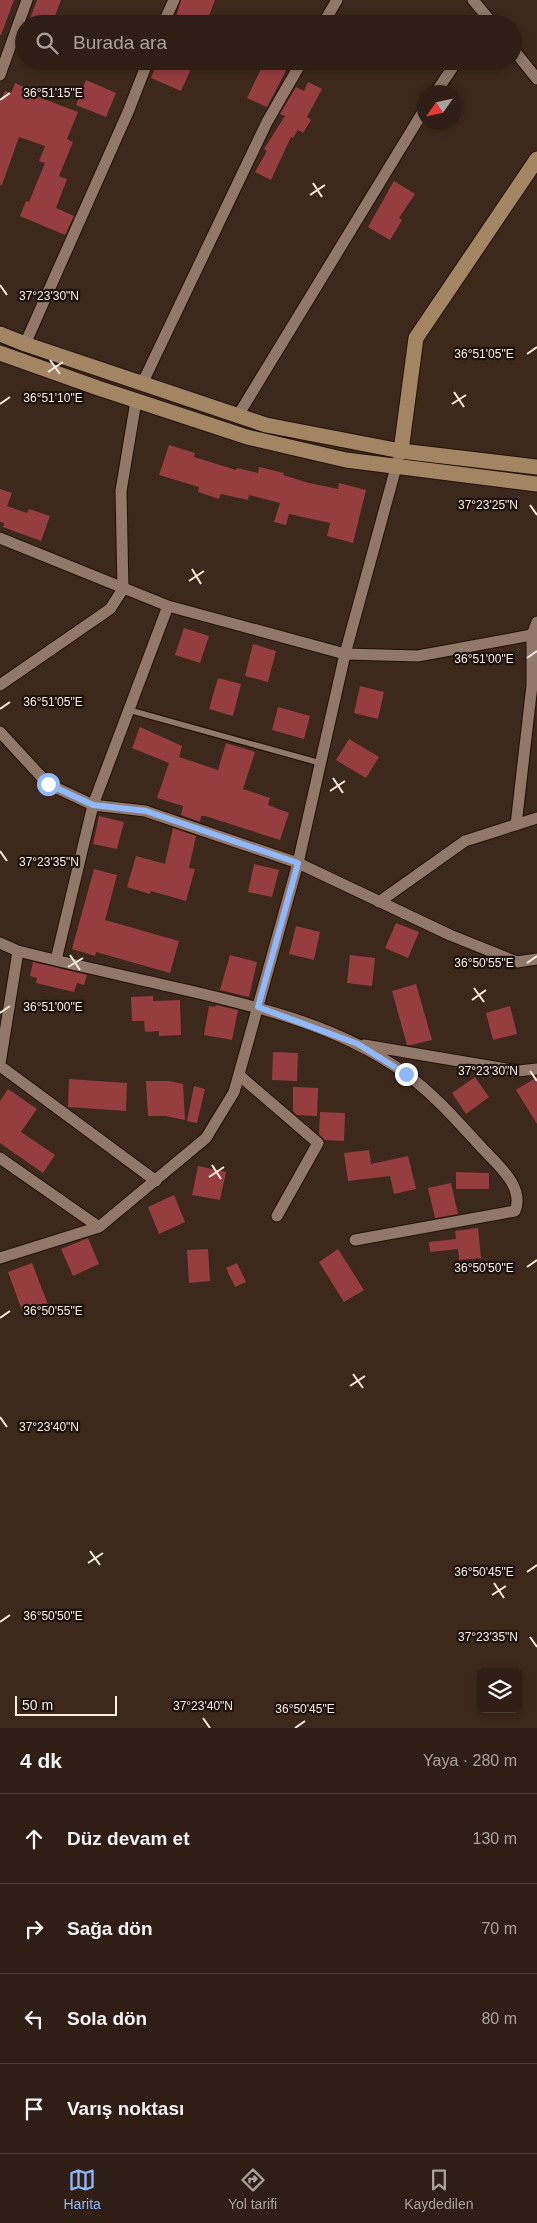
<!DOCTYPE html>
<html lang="tr">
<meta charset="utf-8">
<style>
:root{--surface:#2e1e15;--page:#3a2b22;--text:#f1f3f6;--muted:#a7a2a0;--line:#493c34;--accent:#90b8fd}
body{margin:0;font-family:Helvetica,sans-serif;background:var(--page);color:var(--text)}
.controls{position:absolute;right:15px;bottom:15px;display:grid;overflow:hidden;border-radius:8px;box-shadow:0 2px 8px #0003}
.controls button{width:45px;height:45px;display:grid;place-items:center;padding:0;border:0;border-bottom:1px solid var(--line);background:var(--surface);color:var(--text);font:25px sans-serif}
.compass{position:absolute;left:417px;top:85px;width:45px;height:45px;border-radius:50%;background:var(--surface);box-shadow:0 2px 8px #0003;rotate:236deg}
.scale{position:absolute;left:15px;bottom:12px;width:102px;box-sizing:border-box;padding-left:5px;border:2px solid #faebe3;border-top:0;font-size:14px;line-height:18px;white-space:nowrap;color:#faebe3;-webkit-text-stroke:4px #1d130e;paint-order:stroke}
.stop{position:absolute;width:15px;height:15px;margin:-11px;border:4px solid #90b8fd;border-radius:50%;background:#fff}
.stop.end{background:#90b8fd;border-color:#fff;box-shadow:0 1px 5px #0008}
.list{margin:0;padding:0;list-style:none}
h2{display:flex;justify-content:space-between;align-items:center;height:65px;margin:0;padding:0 20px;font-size:21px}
h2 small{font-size:16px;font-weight:400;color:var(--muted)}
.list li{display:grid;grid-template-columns:32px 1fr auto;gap:15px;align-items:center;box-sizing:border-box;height:90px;padding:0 20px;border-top:1px solid var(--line)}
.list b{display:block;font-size:19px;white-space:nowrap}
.list em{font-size:16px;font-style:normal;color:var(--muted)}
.icon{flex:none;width:28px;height:28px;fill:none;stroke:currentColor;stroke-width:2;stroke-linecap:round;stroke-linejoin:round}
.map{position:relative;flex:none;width:537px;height:1728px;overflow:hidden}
.search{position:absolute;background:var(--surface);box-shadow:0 2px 8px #0003;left:15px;right:15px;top:15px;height:55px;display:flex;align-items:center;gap:12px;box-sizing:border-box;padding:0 18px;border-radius:28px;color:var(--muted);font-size:19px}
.sheet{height:425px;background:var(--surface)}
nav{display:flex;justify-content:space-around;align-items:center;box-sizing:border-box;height:70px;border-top:1px solid var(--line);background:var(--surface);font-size:14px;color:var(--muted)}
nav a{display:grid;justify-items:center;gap:2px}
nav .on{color:var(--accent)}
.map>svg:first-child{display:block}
.building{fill:#963d40}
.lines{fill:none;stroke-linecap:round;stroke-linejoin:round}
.lane-casing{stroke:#241005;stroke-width:8}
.street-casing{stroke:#241005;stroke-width:13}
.secondary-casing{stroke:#241005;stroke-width:17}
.lane{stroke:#917869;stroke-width:5.5}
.street{stroke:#917869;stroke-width:11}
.secondary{stroke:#a38564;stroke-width:15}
.route{stroke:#90b8fd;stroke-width:6}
.ticks{fill:none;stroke:#faebe3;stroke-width:2}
.ticks-label{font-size:12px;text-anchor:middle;fill:#faebe3;stroke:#1d130e;stroke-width:4.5;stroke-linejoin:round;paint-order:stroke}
</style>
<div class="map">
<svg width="537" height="1728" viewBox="0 0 537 1728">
<rect width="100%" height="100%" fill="#3d281c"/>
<!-- building -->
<path class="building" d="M 0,0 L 14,0 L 1,35 L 0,35 Z
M 37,0 L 61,0 L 52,24 L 28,24 Z
M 181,0 L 215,0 L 206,24 L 174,24 Z
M 158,61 L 172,61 L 191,69 L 181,91 L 151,78 Z
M 265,61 L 291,61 L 267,107 L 247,98 Z
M 86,80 L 116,93 L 106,117 L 76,105 Z
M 308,82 L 322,89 L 307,117 L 311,120 L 303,133 L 298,130 L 293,138 L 291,137 L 271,180 L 255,172 L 267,151 L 264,149 L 285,116 L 280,114 L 296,87 L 304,91 Z
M 15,83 L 30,90 L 28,93 L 78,112 L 67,139 L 73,142 L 59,176 L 67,179 L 56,208 L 74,216 L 65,235 L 20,216 L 26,201 L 29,202 L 45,163 L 39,161 L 45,146 L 19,137 L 2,185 L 0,185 L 0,102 L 5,91 L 11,93 Z
M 394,181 L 415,194 L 399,218 L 402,220 L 390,240 L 368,227 Z
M 169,445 L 195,453 L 194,457 L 236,470 L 237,468 L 258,473 L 259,467 L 284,473 L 283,475 L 309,483 L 338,489 L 339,483 L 366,490 L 353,543 L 327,536 L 330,523 L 289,514 L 286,525 L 274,522 L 280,503 L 249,495 L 248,500 L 221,494 L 219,499 L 198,492 L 199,487 L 159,475 Z
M 0,489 L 12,493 L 7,506 L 27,513 L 29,509 L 50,516 L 41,541 L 3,527 L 4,523 L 0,522 Z
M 184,628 L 209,636 L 200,663 L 175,655 Z
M 253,644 L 276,651 L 268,682 L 245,676 Z
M 218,678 L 241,684 L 233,716 L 209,709 Z
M 360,686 L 384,692 L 378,719 L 354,713 Z
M 278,707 L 310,716 L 304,739 L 272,730 Z
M 140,727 L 182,746 L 179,757 L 218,770 L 226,743 L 255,752 L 243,789 L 270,798 L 268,805 L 289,813 L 280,840 L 205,816 L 201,816 L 200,822 L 181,815 L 183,806 L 157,798 L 169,763 L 132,748 Z
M 349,739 L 379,757 L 366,778 L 336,760 Z
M 99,816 L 124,822 L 117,849 L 93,844 Z
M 173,828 L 196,836 L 189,868 L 195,869 L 186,901 L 151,891 L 150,894 L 127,887 L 136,856 L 165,864 Z
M 254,864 L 279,870 L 272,897 L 248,892 Z
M 94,869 L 117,875 L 105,920 L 179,941 L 170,973 L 96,952 L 95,956 L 72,949 Z
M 396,923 L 419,932 L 408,958 L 385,948 Z
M 296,926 L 320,932 L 314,960 L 289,954 Z
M 230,955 L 257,962 L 249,997 L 220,990 Z
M 350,955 L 375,958 L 372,986 L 347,983 Z
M 33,962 L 87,975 L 84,985 L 77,983 L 74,992 L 36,983 L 37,978 L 30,976 Z
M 416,984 L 432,1040 L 411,1045 L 407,1045 L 392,991 Z
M 153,996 L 153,1001 L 180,1000 L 181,1035 L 159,1036 L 159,1031 L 145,1032 L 144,1021 L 132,1021 L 131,997 Z
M 216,1005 L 238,1010 L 232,1040 L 204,1035 L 209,1006 L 215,1007 Z
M 510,1006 L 517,1034 L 493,1040 L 486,1013 Z
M 273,1052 L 298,1053 L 297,1081 L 272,1080 Z
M 475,1077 L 489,1097 L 466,1114 L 452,1093 Z
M 537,1077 L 537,1124 L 516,1090 Z
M 69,1079 L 127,1083 L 126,1111 L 68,1107 Z
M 146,1081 L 169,1081 L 183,1084 L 185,1120 L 165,1116 L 148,1116 Z
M 194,1086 L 205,1089 L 197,1123 L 187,1121 Z
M 293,1087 L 318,1088 L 317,1116 L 297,1115 L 293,1111 Z
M 8,1089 L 37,1109 L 21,1132 L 55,1155 L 43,1173 L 0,1143 L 0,1101 Z
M 320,1112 L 345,1113 L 344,1141 L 325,1140 L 319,1134 Z
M 369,1150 L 371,1164 L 408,1156 L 416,1189 L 394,1194 L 390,1176 L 348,1181 L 344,1153 Z
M 198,1166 L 226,1172 L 220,1200 L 192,1195 Z
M 456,1172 L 489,1173 L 489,1189 L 456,1189 Z
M 451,1183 L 458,1214 L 435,1218 L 428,1188 Z
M 174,1195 L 185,1222 L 159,1234 L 148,1207 Z
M 478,1228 L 481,1258 L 459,1260 L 458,1249 L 430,1252 L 429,1242 L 456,1239 L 455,1231 Z
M 88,1238 L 99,1264 L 73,1276 L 61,1249 Z
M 208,1249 L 210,1281 L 189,1283 L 187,1250 Z
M 338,1249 L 364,1290 L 344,1302 L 319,1262 Z
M 32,1263 L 49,1307 L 24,1316 L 8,1272 Z
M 237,1263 L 246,1282 L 235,1287 L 226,1268 Z"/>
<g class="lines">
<defs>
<path id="lane" d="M 129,710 L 320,763"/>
<path id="street" d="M 473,0 L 493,24
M 163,24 L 174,0
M 323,24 L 337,0
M 513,49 L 537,79
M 0,75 L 27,0
M 436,92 L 457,61
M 25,344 L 128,112 L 148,61
M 142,384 L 267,122 L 302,61
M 237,417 L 424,110
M 0,538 L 168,606 L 345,654 L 418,656 L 537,634
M 0,685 L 110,609 L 123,589 L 121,491 L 136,401
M 0,732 L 48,784 L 93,805 L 145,811 L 298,863 L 450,935 L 517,962 L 537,959
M 516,825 L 532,685 L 532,635 L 537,622
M 379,902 L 465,841 L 537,818
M 0,943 L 18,951 L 0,1064
M 18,951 C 69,964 121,975 173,987 C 252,1005 340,1025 406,1074 C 435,1095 458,1122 482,1148 C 497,1164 525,1187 515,1211 L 355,1240
M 56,960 L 93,805 L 168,606
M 364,1045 L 518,1071 L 537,1069
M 0,1066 L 156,1181
M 239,1075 L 318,1143 L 277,1216
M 0,1158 L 99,1227
M 0,1258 L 99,1227 L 206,1138 L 234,1092 L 298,863 L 345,654 L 398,460"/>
<path id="secondary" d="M 0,334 L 25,344 L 266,425 L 401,451 L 537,467
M 0,353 L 98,388 L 247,437 L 346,460 L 537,484
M 401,451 L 416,338 L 537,159"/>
</defs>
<!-- lane casing -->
<use href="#lane" class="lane-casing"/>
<!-- street casing -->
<use href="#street" class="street-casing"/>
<!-- secondary casing -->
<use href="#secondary" class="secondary-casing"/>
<!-- lane -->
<use href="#lane" class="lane"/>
<!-- street -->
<use href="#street" class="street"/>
<!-- secondary -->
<use href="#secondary" class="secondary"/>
</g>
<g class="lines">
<!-- route -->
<path class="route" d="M 48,784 L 93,805 L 146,811 L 298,863 L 258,1007 L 358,1044 L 406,1074"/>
</g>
<!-- ticks -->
<path class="ticks" d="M 0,100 L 10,93M 313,183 L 322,197M 310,195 L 325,185M 0,285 L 7,295M 527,354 L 537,347M 50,360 L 60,374M 48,372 L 63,362M 454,392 L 464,407M 0,404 L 10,397M 452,404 L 466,395M 530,505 L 537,515M 192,569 L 201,584M 189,581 L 204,571M 527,658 L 537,651M 0,709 L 10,702M 333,778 L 343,793M 330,791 L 345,781M 0,851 L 7,861M 70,955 L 80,970M 527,963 L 537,956M 68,967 L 83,958M 474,988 L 484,1002M 472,1000 L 486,990M 0,1013 L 10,1006M 530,1071 L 537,1081M 212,1165 L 221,1179M 209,1177 L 224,1167M 527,1267 L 537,1260M 0,1318 L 10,1311M 353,1374 L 363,1388M 350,1386 L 365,1376M 0,1417 L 7,1427M 90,1551 L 100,1565M 88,1563 L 103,1553M 527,1572 L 537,1565M 494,1583 L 504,1598M 492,1595 L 506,1586M 0,1622 L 10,1615M 530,1637 L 537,1647M 203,1718 L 210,1728M 295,1728 L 305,1721"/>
<g class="ticks-label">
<text x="53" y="97">36°51'15"E</text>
<text x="49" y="300">37°23'30"N</text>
<text x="484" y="358">36°51'05"E</text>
<text x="53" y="402">36°51'10"E</text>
<text x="488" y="509">37°23'25"N</text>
<text x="484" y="663">36°51'00"E</text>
<text x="53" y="706">36°51'05"E</text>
<text x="49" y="866">37°23'35"N</text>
<text x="484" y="967">36°50'55"E</text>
<text x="53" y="1011">36°51'00"E</text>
<text x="488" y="1075">37°23'30"N</text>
<text x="484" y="1272">36°50'50"E</text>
<text x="53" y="1315">36°50'55"E</text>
<text x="49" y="1431">37°23'40"N</text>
<text x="484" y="1576">36°50'45"E</text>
<text x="53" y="1620">36°50'50"E</text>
<text x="488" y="1641">37°23'35"N</text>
<text x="203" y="1710">37°23'40"N</text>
<text x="305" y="1713">36°50'45"E</text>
</g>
</svg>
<div class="controls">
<button><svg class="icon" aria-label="layers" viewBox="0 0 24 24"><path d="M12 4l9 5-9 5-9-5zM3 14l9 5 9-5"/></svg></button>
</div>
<svg class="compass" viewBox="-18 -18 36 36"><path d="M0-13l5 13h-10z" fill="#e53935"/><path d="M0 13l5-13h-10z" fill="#a7a2a0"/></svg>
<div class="scale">50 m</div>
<div class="stop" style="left:48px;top:784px"></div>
<div class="stop end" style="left:406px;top:1074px"></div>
<div class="search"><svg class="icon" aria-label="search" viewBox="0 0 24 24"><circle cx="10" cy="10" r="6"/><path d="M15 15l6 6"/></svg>Burada ara</div>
</div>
<section class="sheet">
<h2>4 dk<small>Yaya · 280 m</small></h2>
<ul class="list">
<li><svg class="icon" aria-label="ahead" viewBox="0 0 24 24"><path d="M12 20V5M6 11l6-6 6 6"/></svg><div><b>Düz devam et</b></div><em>130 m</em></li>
<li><svg class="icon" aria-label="right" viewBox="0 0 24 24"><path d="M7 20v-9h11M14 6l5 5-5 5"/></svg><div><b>Sağa dön</b></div><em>70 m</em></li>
<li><svg class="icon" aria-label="left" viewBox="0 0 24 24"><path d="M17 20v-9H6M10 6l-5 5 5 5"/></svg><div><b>Sola dön</b></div><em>80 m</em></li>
<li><svg class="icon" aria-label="arrive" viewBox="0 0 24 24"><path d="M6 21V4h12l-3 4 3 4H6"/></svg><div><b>Varış noktası</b></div></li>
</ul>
</section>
<nav>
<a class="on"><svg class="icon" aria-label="map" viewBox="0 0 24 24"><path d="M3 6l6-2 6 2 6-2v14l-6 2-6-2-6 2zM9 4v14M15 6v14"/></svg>Harita</a>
<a><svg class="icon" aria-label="directions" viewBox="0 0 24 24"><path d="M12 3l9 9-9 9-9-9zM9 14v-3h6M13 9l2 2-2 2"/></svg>Yol tarifi</a>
<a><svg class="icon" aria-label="saved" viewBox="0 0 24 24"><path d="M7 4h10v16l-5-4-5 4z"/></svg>Kaydedilen</a>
</nav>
